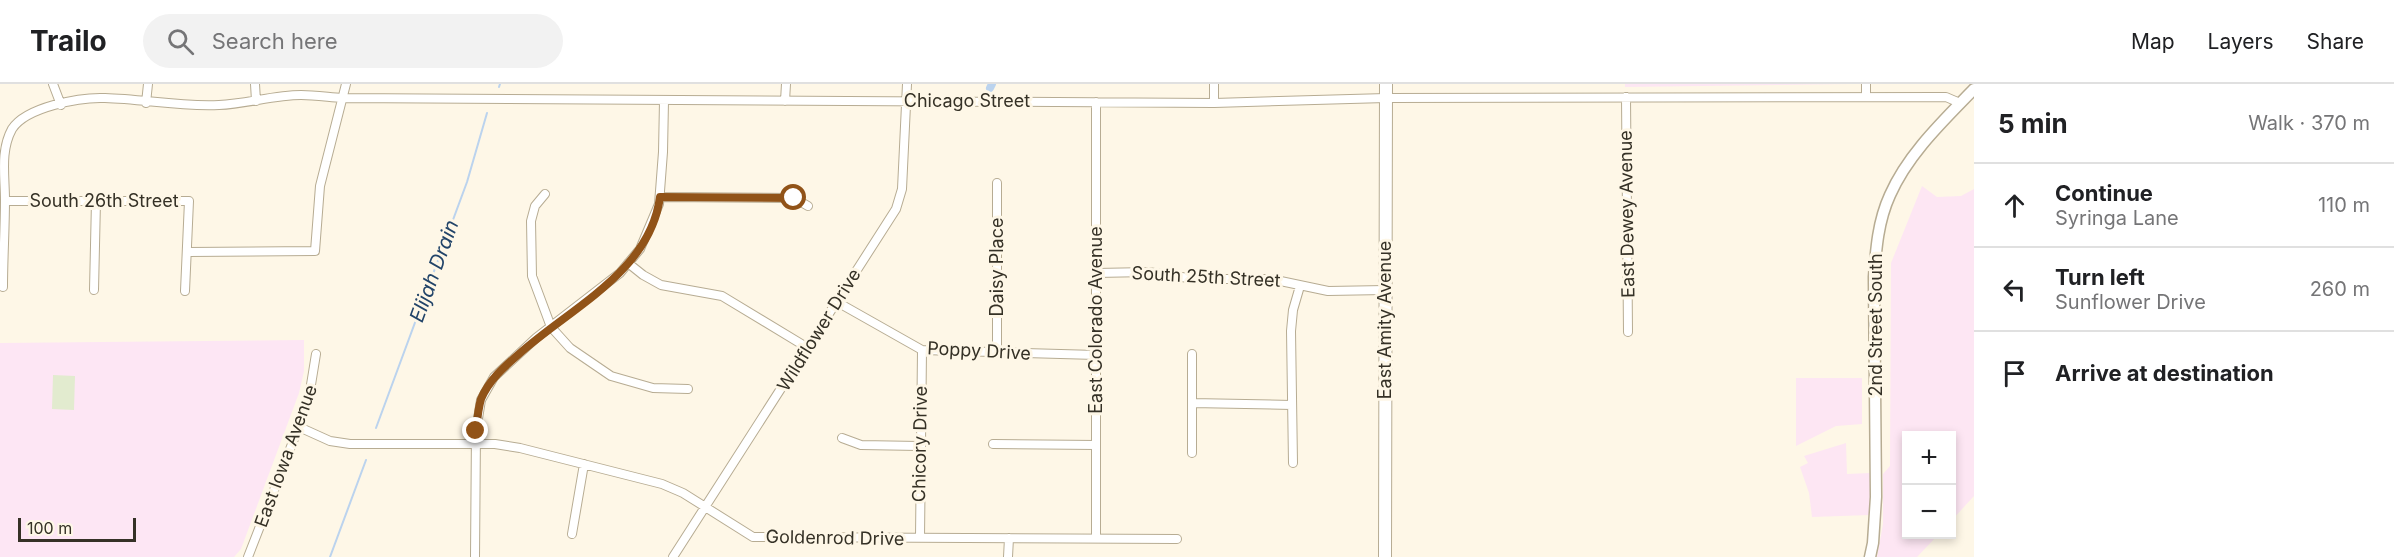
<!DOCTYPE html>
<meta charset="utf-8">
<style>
:root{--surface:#fff;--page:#f2f2f2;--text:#202124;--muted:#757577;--line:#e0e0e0}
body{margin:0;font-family:Inter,sans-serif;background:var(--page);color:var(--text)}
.controls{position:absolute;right:18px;bottom:18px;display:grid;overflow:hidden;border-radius:0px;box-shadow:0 3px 9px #0003}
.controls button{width:54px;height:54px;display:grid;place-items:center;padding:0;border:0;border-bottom:2px solid var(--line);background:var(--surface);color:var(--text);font:30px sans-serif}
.scale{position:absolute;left:18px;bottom:15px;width:118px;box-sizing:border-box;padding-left:6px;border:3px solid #353126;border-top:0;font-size:16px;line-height:21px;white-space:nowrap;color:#353126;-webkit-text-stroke:4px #fef7e7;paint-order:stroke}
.stop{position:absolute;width:18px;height:18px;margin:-14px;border:4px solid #915318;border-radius:50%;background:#fff}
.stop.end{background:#915318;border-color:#fff;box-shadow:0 2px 6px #0008}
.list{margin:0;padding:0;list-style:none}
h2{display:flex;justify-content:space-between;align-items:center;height:78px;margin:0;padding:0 24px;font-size:26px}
h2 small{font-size:20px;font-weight:400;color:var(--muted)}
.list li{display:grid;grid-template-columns:39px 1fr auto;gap:18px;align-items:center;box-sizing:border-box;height:84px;padding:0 24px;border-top:2px solid var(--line)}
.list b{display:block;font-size:22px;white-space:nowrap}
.list p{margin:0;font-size:20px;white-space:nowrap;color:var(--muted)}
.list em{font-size:20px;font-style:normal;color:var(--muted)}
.icon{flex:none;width:33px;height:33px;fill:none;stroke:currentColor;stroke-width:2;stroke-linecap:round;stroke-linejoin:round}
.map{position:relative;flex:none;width:1974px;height:473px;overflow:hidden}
header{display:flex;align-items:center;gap:36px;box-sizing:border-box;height:84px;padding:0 30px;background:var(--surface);border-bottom:2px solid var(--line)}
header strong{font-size:28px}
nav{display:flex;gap:33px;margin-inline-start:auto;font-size:21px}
.search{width:420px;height:54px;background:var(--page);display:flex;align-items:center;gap:15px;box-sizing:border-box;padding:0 21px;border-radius:33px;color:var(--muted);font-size:22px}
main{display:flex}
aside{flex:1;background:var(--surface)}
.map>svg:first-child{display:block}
.industrial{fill:#fde6f3}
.education{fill:#fde6f4}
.green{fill:#e2ebcf}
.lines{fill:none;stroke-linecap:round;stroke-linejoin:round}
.stream{stroke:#bbd3ee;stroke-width:2}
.canal{stroke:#bbd3ee;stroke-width:8}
.minor-casing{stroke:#b7ac93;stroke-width:10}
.tertiary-casing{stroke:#b7ac93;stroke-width:13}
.secondary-casing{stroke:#b7ac93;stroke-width:14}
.minor{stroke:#fff;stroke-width:8}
.tertiary{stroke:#fff;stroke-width:10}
.secondary{stroke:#fff;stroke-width:12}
.route{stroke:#915318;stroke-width:8}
.labels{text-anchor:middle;stroke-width:6;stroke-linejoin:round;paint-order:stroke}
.street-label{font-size:18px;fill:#353126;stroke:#fef7e7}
.water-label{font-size:20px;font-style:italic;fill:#224469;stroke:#fef7e7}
</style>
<header>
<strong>Trailo</strong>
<div class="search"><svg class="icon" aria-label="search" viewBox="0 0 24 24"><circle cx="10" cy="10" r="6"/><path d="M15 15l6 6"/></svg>Search here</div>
<nav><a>Map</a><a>Layers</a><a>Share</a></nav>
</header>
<main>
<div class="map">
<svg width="1974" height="473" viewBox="0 0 1974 473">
<rect width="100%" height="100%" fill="#fef7e7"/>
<!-- industrial -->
<path class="industrial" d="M 1625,0 L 1851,0 L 1625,3 Z
M 1922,102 L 1937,113 L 1961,112 L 1974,105 L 1974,412 L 1952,436 L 1952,352 L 1906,352 L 1906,450 L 1938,451 L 1917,473 L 1877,473 L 1883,440 L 1883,390 L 1890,382 L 1891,179 Z
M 1796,294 L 1862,294 L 1862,340 L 1836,342 L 1796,362 Z
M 1846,359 L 1847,390 L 1870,389 L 1870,431 L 1812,433 L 1809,409 L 1800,383 L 1808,379 L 1804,372 Z"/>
<!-- education -->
<path class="education" d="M 304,256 L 304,287 L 299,309 L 241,465 L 234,473 L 0,473 L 0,259 Z"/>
<!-- green -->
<path class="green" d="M 53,291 L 75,292 L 74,326 L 52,325 Z"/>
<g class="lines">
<!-- stream -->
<path class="stream" d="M 499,3 L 500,0
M 376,344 L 467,98 L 487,29
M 330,473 L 366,376"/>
<!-- canal -->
<path class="canal" d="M 990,4 L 992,0"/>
<defs>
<path id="minor" d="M 53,0 L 61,21
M 255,0 L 256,17
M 1214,0 L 1214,19
M 1866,0 L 1866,13
M 1626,13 L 1628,248
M 785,17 L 786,0
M 1096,18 L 1096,453
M 146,19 L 148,0
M 997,99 L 997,268
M 545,110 L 535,122 L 531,137 L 532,192 L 551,243 L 570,264 L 611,292 L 653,304 L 688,305
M 660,113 L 794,114 L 808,122
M 5,117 L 189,117 L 185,207
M 188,168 L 315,167 L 320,102 L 346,0
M 628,179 L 643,191 L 661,201 L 722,212 L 808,264
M 1096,189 L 1148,188 L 1195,195 L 1271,195 L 1328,207 L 1385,206
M 3,203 C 3,174 5,145 5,116 C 5,92 0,67 12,45 C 26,23 80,13 105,14 C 143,15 180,23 219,21 C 246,20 274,11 301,11 C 314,11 328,13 342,14 L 1214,19 L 1386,14 L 1946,13 L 1960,19
M 94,206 L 96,117
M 837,218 L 922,266 L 1096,271
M 1192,270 L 1192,369
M 1192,319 L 1292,321
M 299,343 L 330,357 L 350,360 L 495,360 L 520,364 L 662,400 L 683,409 L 753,453 L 1177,455
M 842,354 L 861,361 L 919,362
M 993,360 L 1096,361
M 1293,379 L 1291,247 L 1293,226 L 1300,202
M 572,450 L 584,380
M 920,454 L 922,266
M 248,473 L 308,319 L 316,270
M 475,473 L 476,347 L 481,316 L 494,293 L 536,254 L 620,189 L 640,165 L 659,120 L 663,68 L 664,17
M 673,473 L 896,125 L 902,105 L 907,0
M 1008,473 L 1009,454"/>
<path id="tertiary" d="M 1870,473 L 1873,459 L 1876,413 L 1874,193 C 1876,165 1878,137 1890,111 C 1908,70 1943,37 1974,5"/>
<path id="secondary" d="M 1385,473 L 1386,0"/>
</defs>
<!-- minor casing -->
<use href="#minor" class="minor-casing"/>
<!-- tertiary casing -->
<use href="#tertiary" class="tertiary-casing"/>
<!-- secondary casing -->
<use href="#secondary" class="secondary-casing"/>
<!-- minor -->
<use href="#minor" class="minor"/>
<!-- tertiary -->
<use href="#tertiary" class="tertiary"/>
<!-- secondary -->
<use href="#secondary" class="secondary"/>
</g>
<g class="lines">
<!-- route -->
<path class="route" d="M 476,347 C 477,337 478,325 481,315 C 489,296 504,283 519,270 C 570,224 650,188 660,113 L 794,114"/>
</g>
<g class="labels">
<!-- street labels -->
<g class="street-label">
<text x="967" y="23">Chicago Street</text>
<text x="104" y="123">South 26th Street</text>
<text transform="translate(1627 130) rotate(-91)" y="6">East Dewey Avenue</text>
<text transform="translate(997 183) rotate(-90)" y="6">Daisy Place</text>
<text transform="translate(1206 193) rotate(3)" y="6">South 25th Street</text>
<text transform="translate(1096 236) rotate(-90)" y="6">East Colorado Avenue</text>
<text transform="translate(1385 236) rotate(-90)" y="6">East Amity Avenue</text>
<text transform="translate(1876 241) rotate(-90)" y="6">2nd Street South</text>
<text transform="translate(819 246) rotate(-58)" y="6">Wildflower Drive</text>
<text transform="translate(979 267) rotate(3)" y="6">Poppy Drive</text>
<text transform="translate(920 360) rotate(-89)" y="6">Chicory Drive</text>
<text transform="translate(286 372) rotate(-70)" y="6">East Iowa Avenue</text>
<text transform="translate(835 454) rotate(1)" y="6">Goldenrod Drive</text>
</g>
<!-- water labels -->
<g class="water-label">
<text transform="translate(434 187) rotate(-70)" y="7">Elijah Drain</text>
</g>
</g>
</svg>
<div class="controls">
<button>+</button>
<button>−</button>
</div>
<div class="scale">100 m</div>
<div class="stop" style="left:794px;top:114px"></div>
<div class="stop end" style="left:476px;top:347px"></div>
</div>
<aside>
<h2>5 min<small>Walk · 370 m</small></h2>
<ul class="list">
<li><svg class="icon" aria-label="ahead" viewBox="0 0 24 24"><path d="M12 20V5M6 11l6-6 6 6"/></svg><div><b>Continue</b><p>Syringa Lane</p></div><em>110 m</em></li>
<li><svg class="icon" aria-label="left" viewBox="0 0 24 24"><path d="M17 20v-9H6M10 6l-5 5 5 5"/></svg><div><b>Turn left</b><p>Sunflower Drive</p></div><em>260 m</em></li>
<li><svg class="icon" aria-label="arrive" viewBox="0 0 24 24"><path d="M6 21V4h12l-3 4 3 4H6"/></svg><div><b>Arrive at destination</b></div></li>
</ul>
</aside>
</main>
